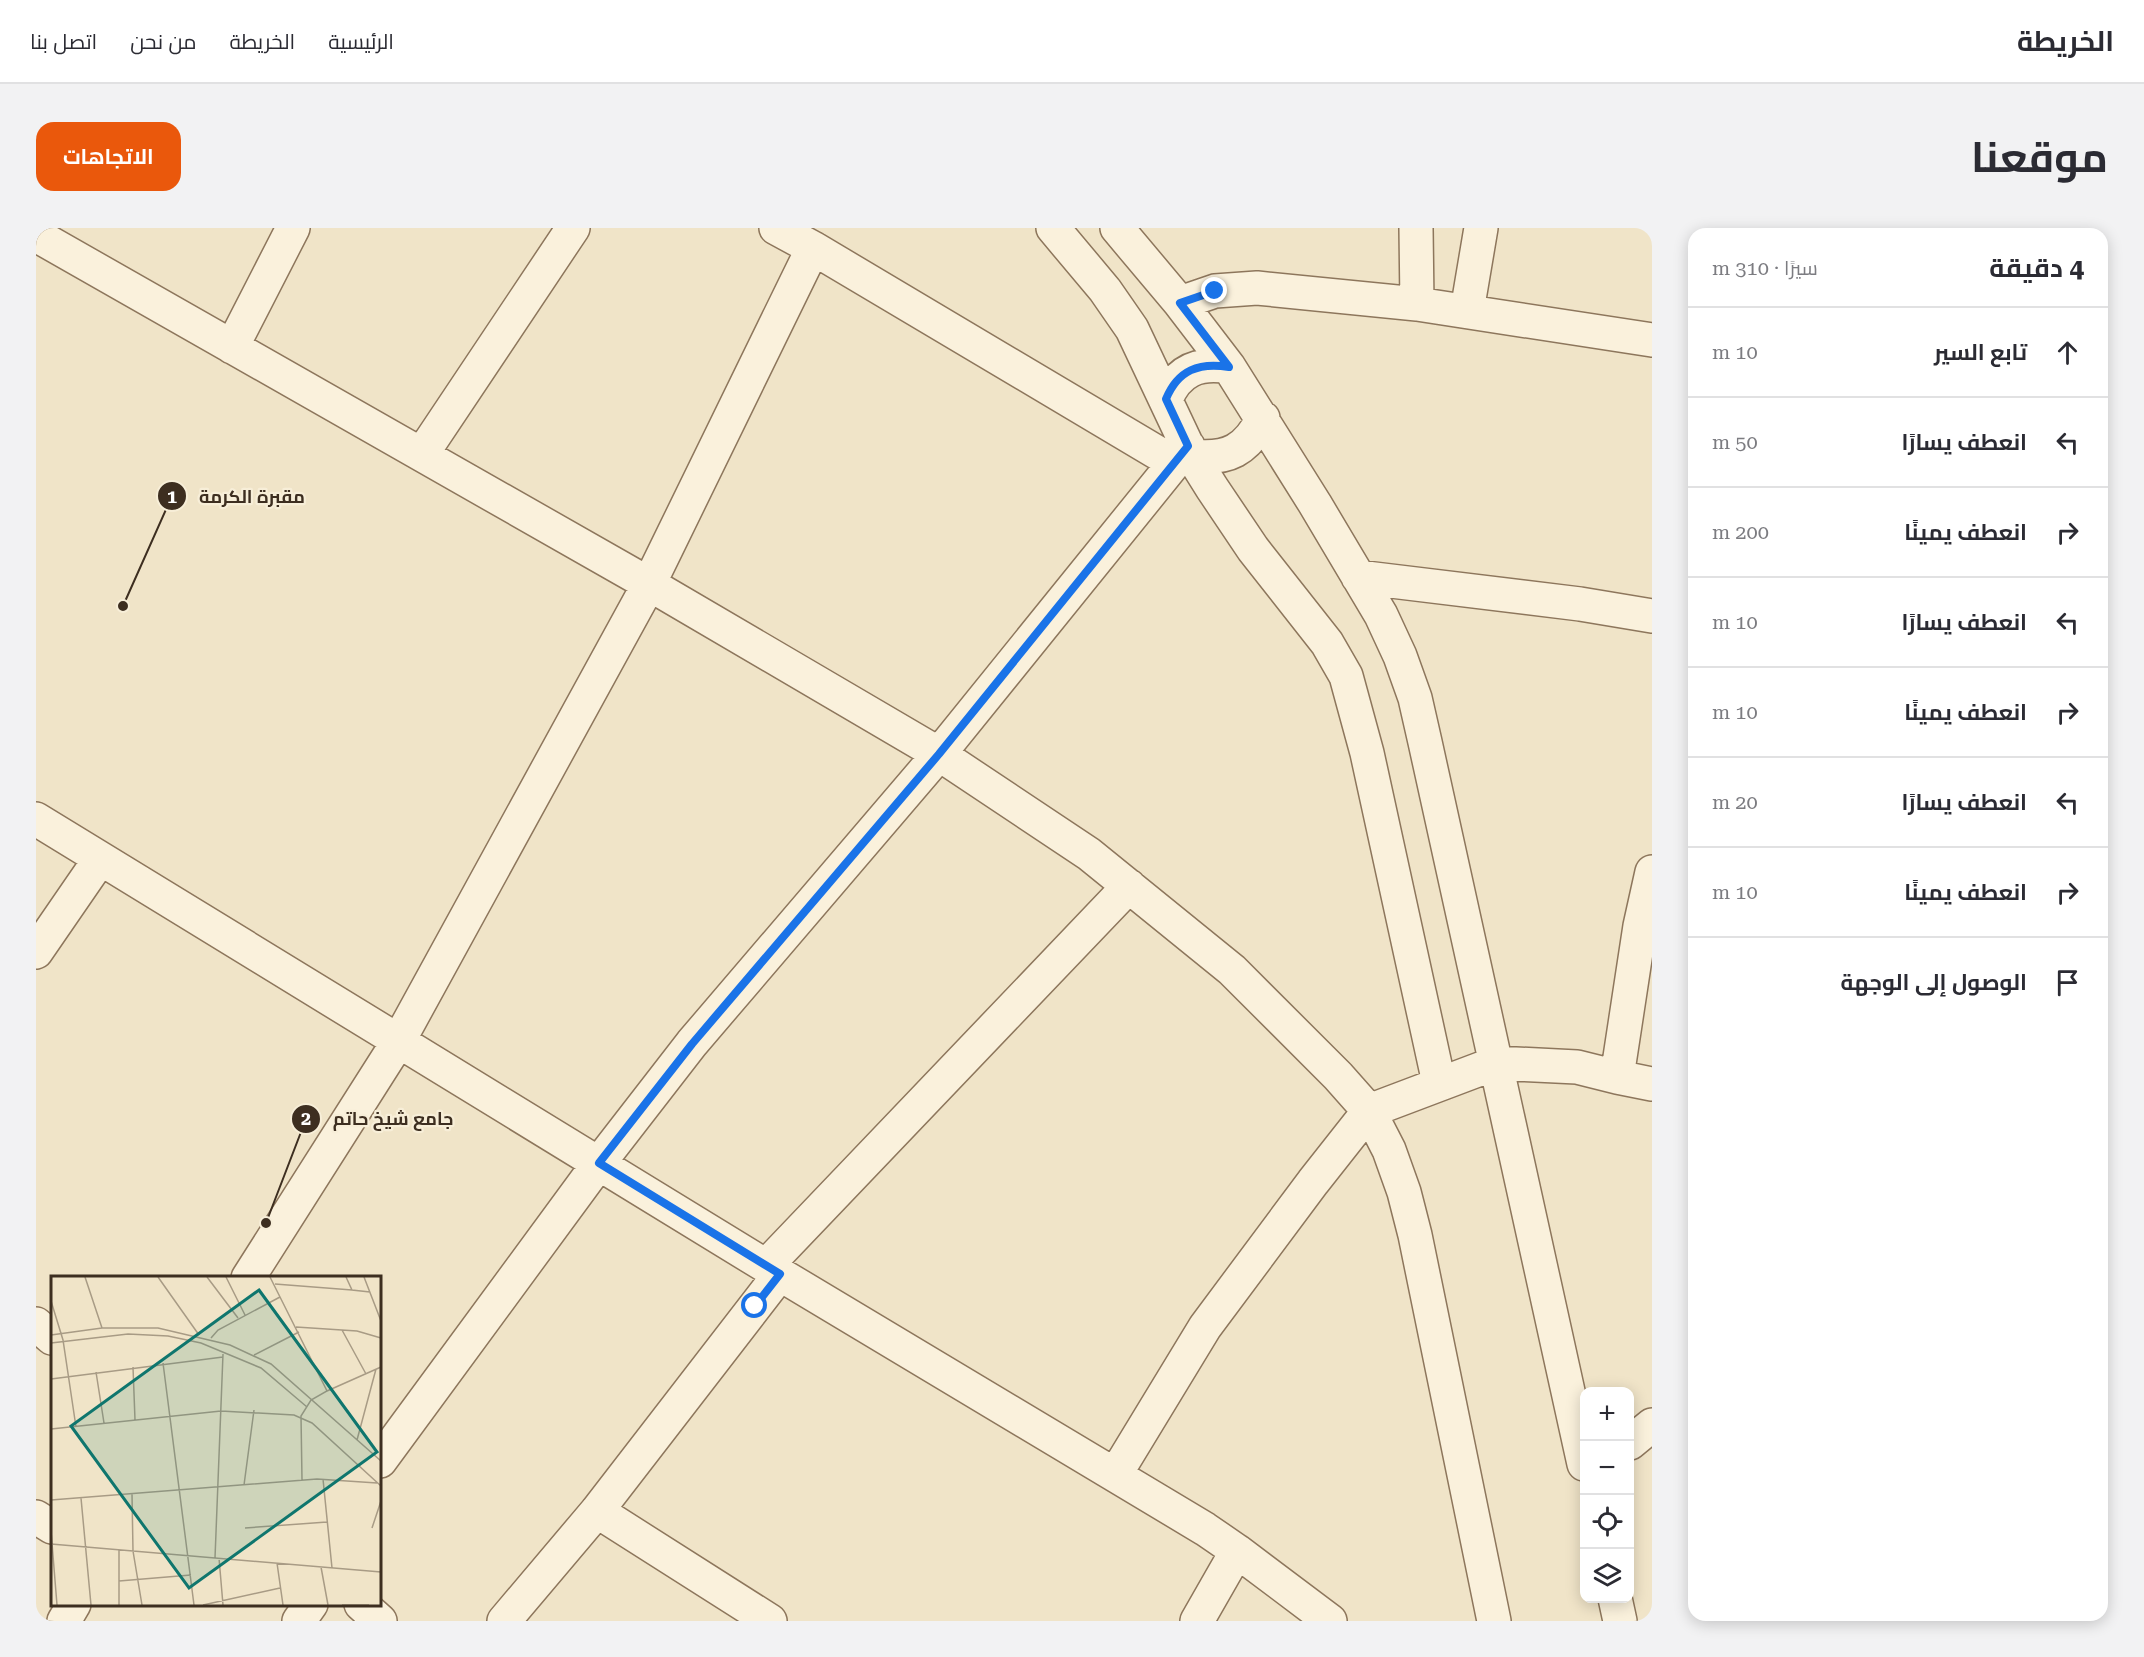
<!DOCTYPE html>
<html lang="ar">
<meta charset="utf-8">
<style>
:root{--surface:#fff;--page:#f2f2f3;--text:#2b2b33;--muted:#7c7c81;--line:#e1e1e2;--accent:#ea580c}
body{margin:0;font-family:"Roboto Serif",Cairo,serif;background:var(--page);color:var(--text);direction:rtl}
.controls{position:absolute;right:18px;bottom:18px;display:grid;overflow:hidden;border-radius:12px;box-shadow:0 3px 15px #0003}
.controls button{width:54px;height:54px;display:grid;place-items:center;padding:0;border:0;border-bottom:2px solid var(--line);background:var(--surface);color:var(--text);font:30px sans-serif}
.stop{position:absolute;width:18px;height:18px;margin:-14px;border:4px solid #1a73e8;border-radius:50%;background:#fff}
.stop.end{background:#1a73e8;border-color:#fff;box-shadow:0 2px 6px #0008}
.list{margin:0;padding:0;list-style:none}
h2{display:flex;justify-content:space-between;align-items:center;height:78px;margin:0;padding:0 24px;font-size:26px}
h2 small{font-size:20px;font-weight:400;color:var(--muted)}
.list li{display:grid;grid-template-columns:39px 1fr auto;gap:18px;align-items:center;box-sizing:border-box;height:90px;padding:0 24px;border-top:2px solid var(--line)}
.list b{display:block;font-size:22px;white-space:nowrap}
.list em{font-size:20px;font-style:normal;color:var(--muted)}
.icon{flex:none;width:33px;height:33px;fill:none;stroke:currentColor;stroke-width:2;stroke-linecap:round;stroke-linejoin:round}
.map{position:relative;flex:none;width:1616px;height:1393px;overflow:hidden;direction:ltr;border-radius:18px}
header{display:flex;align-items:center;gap:36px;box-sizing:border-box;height:84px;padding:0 30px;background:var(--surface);border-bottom:2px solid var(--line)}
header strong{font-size:28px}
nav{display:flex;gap:33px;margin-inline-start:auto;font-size:21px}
.intro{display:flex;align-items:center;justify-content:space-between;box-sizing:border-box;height:144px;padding:0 36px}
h1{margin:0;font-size:42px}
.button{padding:15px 27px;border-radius:18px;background:var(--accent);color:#fff;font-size:21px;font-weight:700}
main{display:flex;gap:36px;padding:0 36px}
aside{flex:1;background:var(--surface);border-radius:18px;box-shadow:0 3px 15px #0003}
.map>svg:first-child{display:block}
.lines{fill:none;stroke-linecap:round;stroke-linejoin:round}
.minor-casing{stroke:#8d765c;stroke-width:36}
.minor{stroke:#faf1dc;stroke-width:33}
.route{stroke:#1a73e8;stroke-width:8}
.inset-road{fill:none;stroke:#a89b85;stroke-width:1.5}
.view{fill:#0f766e;fill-opacity:0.15;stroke:#0f766e;stroke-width:3}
.inset-edge{fill:none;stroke:#3d2e20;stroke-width:3}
.leader{fill:none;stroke:#3d2e20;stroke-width:2}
.callout-dot{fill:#3d2e20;stroke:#f7eed8;stroke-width:2}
.mark-label{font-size:18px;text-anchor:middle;font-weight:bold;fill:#fff}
.callout-label{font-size:18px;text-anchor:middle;font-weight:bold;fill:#3d2e20;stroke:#f7eed8;stroke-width:4.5;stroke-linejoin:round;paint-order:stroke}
</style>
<header>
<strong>الخريطة</strong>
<nav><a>الرئيسية</a><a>الخريطة</a><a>من نحن</a><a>اتصل بنا</a></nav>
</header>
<div class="intro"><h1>موقعنا</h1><a class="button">الاتجاهات</a></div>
<main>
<aside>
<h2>4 دقيقة<small>سيرًا · 310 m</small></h2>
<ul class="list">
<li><svg class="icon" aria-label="ahead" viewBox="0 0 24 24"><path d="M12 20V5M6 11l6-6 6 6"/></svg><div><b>تابع السير</b></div><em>10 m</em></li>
<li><svg class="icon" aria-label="left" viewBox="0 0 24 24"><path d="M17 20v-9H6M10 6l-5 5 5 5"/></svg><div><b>انعطف يسارًا</b></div><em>50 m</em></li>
<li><svg class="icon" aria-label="right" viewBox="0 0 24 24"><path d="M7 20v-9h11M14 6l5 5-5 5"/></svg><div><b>انعطف يمينًا</b></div><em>200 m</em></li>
<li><svg class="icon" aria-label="left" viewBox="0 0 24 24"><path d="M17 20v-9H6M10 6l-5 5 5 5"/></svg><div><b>انعطف يسارًا</b></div><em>10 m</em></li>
<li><svg class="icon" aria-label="right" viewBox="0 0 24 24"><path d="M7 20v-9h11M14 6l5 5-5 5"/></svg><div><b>انعطف يمينًا</b></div><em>10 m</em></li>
<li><svg class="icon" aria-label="left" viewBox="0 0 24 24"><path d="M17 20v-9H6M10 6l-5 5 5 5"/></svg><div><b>انعطف يسارًا</b></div><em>20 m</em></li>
<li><svg class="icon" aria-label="right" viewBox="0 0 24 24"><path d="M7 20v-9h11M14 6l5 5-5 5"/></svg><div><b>انعطف يمينًا</b></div><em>10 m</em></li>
<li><svg class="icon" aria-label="arrive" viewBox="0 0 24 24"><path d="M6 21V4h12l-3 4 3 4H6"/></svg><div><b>الوصول إلى الوجهة</b></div></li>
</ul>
</aside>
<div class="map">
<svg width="1616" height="1393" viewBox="0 0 1616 1393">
<rect width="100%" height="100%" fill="#f0e4c8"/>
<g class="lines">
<defs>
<path id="minor" d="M 740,0 L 777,20 L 1137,234
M 1017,0 L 1069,62 L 1096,101 L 1156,228 L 1176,260 L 1217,321 L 1291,415 L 1310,448 L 1331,525 L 1403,855
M 1081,0 L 1144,75 L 1193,139 L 1279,276 L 1345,387 L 1364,428 L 1379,470 L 1389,514 L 1548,1236
M 1380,0 L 1381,76
M 0,7 L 613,356 L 903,526 L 1053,626 L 1196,742 L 1302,848 L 1333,883 L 1353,922 L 1368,964 L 1379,1007 L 1458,1393
M 1144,75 L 1179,63 L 1221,60 L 1381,76 L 1616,112
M 1431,83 L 1445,0
M 196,119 L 257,0
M 1130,171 C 1142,142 1163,134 1193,139
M 386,226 L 537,0
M 1156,228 C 1192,232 1211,222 1227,190
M 1322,349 L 1544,376 L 1616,388
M 0,591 L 730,1038 L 1169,1301 L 1201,1323 L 1294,1393
M 0,724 L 64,631
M 1581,849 L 1616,856
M 730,1038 L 1093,658
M 212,1050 L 362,814 L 613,356 L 777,20
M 0,1096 L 16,1110
M 1594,1215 L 1616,1197
M 344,1233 L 563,935 L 656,815 L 903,526 L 1152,218
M 1079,1247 L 1169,1099 L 1277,954 L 1333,883 L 1460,835 L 1541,839 L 1581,849 L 1604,698 L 1616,644
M 561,1283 L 734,1393
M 0,1289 L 16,1299
M 1579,1370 L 1584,1393
M 325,1376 L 344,1393
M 28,1393 L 38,1376
M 263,1393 L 275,1376
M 468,1393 L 561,1283 L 744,1046
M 1161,1393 L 1201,1323"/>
</defs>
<!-- minor casing -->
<use href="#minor" class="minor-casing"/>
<!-- minor -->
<use href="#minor" class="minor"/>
</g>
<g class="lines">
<!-- route -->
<path class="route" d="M 719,1078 L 744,1046 L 563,935 L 656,816 L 903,526 L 1152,218 L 1130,171 C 1142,142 1163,134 1193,139 L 1144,75 L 1179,63"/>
</g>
<!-- overview -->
<g transform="translate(15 1048)">
<rect width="330" height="330" fill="#f0e4c8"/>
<path class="inset-road" d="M 34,1 L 51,52M 107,1 L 148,59M 156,1 L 187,42M 175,1 L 194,39M 219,1 L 276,115 L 260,124 L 250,140 L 251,204M 295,1 L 301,14 L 319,16M 313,1 L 330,45M 224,8 L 301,14M 0,25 L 12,64 L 25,151M 245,51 L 306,55 L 330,62M 291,54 L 315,98M 0,59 L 51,52 L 107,52 L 179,69 L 220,88 L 330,185M 160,62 L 167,54 L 229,21M 0,67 L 77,58 L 117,60 L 150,67 L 210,92 L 256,131M 203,79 L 248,56M 112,87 L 143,329M 82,91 L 84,144M 45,96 L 53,147M 0,103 L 172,81M 276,115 L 330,91M 0,153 L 170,135 L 243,139 L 261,147 L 330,210M 306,164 L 325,93M 272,203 L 281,292M 193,209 L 203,134M 81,218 L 82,275 L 91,329M 30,222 L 40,329M 0,224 L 266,203 L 326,207M 194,252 L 276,246M 321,252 L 330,225M 0,255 L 6,329M 0,268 L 330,296M 164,282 L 172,78M 168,282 L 172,329M 226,287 L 232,329M 270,291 L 277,329M 68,305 L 140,299M 68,329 L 68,274M 152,329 L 229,312M 291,329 L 318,329"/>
<path class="view" d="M 208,14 L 326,176 L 138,312 L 20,150 Z"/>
<rect width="330" height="330" class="inset-edge"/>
</g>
<!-- callouts -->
<path class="leader" d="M87 378L136 268M230 995L270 891"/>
<g class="callout-dot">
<circle cx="87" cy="378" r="6"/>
<circle cx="230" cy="995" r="6"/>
<circle cx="136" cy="268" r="15"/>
<circle cx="270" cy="891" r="15"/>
</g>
<g class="mark-label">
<text x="136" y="275">1</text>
<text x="270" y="897">2</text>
</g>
<g class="callout-label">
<text x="216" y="275">مقبرة الكرمة</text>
<text x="357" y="897">جامع شيخ حاتم</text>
</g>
</svg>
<div class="controls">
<button>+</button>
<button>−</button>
<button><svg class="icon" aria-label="locate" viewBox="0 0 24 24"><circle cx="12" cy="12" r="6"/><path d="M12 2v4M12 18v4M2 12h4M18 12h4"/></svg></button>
<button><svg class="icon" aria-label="layers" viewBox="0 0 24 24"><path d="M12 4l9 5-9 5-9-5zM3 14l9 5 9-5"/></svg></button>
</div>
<div class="stop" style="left:719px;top:1078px"></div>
<div class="stop end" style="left:1179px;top:63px"></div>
</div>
</main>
